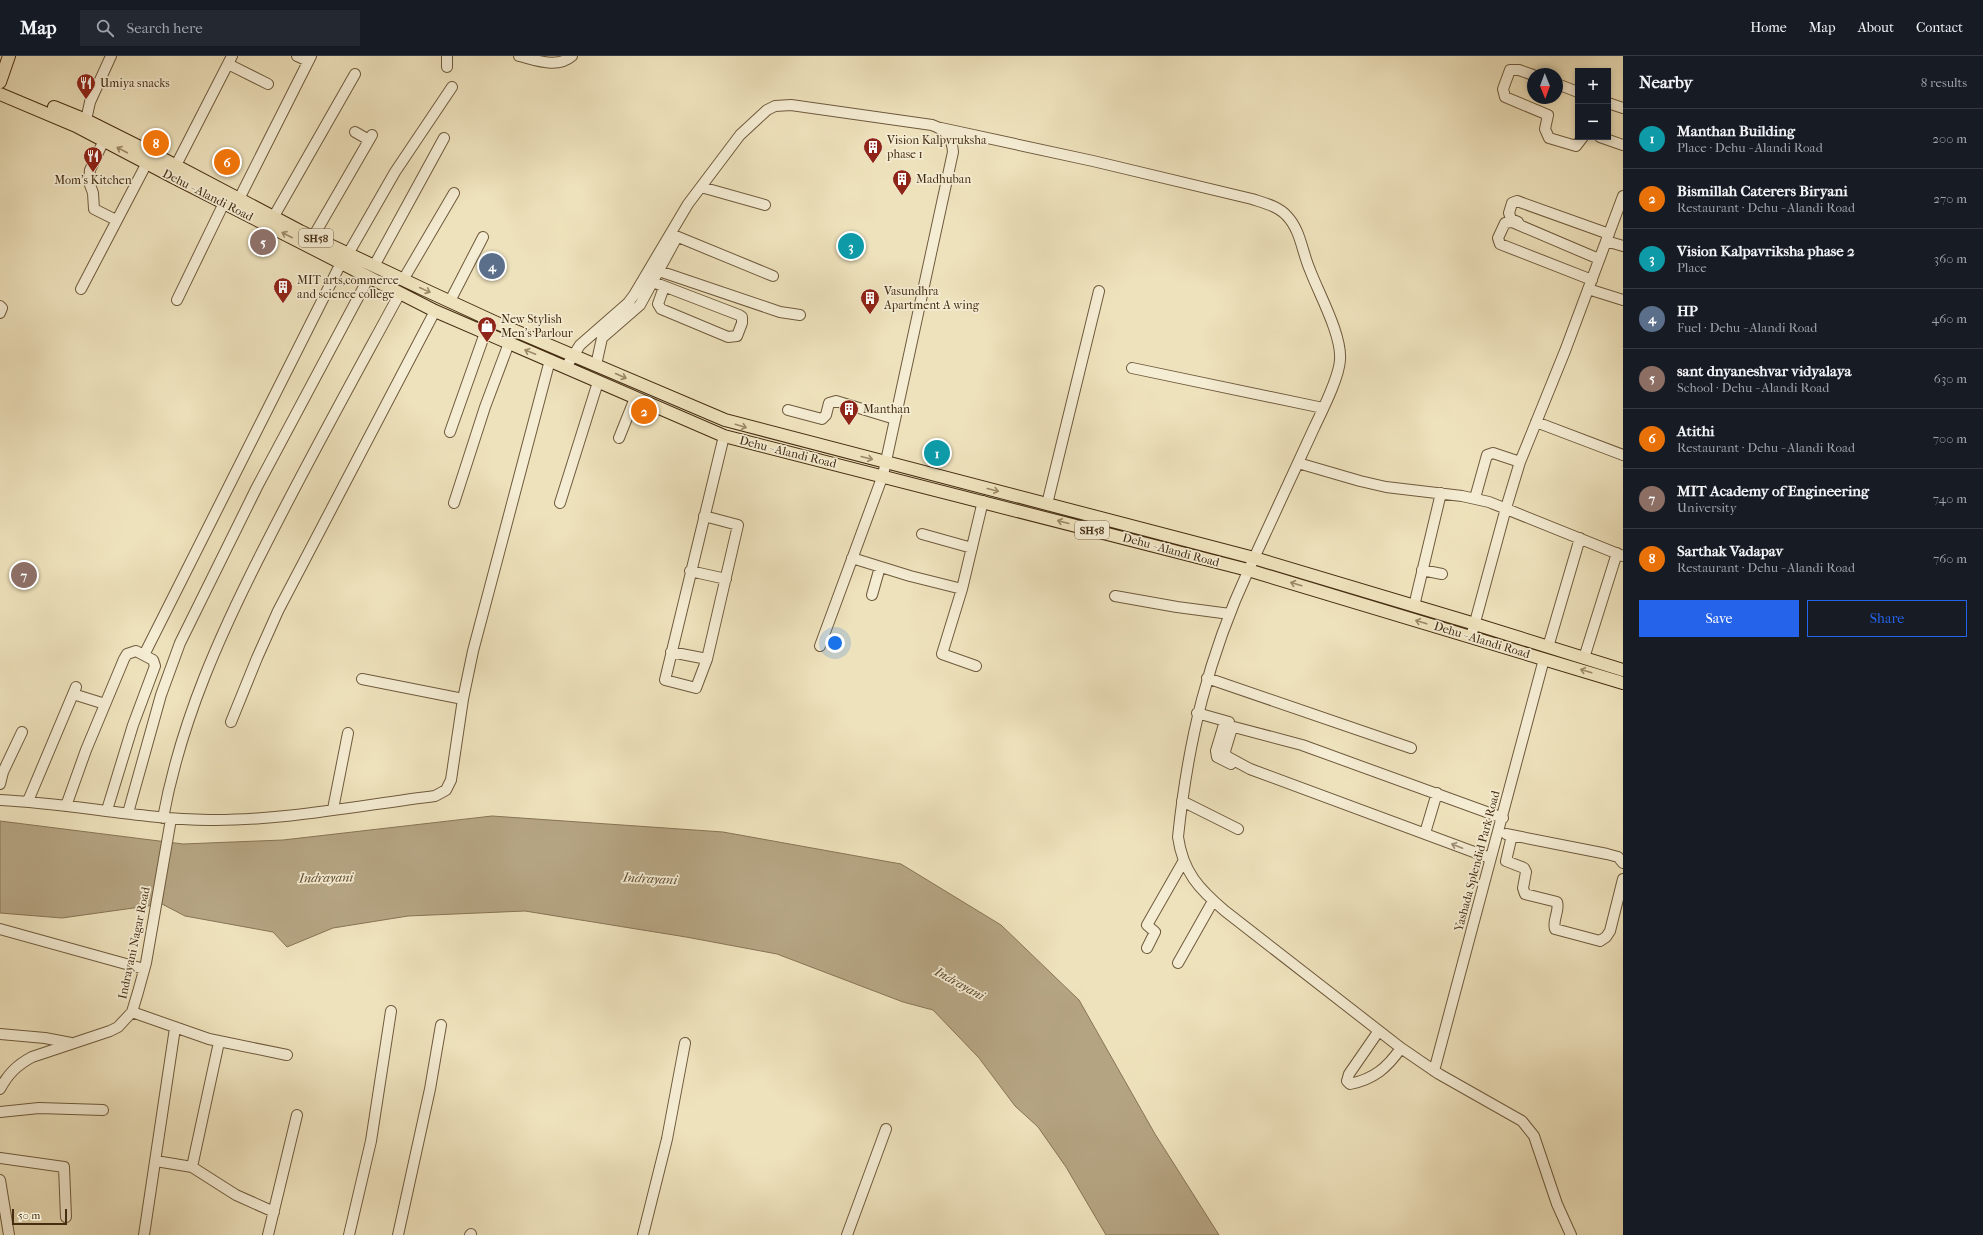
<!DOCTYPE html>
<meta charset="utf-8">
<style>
:root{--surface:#171b24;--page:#242831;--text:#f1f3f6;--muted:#9ea1a6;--line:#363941;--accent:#2563eb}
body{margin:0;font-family:"IM FELL French Canon",serif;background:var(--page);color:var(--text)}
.controls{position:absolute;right:12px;top:12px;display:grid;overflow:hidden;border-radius:0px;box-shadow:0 2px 6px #0003}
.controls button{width:36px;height:36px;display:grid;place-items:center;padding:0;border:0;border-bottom:1px solid var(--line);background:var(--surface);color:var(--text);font:20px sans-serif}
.compass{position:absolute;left:1527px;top:12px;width:36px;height:36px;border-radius:50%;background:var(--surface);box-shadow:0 2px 6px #0003;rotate:179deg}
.scale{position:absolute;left:12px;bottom:10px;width:55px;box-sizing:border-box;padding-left:4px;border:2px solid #452d12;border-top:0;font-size:11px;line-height:14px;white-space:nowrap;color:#452d12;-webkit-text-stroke:3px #f4ecd3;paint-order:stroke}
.you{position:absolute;left:835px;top:587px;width:14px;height:14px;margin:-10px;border:3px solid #fff;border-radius:50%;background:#1a73e8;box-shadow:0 0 0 6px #1a73e833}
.badge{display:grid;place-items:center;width:26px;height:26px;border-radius:50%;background:var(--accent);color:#fff;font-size:13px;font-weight:700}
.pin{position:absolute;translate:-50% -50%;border:2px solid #fff;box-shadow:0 1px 4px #0006}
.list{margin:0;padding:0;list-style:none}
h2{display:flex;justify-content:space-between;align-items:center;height:52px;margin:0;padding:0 16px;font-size:17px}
h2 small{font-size:13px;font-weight:400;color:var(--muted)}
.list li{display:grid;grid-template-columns:26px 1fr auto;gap:12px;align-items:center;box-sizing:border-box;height:60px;padding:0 16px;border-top:1px solid var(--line)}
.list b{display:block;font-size:15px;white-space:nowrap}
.list p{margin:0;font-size:13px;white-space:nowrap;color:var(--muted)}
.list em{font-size:13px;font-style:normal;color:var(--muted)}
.actions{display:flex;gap:8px;padding:12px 16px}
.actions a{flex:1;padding:9px 0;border:1px solid var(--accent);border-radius:0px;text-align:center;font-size:14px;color:var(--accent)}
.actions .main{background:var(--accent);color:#fff}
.icon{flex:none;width:22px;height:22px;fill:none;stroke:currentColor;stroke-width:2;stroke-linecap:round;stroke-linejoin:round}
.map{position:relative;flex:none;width:1623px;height:1179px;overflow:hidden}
header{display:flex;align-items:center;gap:24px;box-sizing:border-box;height:56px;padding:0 20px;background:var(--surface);border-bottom:1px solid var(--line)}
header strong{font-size:19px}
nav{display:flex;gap:22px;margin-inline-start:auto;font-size:14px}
.search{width:280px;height:36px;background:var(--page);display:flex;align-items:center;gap:10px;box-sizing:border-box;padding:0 14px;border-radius:0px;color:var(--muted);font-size:15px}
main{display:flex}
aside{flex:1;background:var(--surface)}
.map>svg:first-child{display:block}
.water{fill:#b5a482;stroke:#887455}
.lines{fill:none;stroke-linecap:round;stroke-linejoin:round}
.minor-casing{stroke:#6f5a3c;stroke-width:12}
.major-casing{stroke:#452d12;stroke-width:14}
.minor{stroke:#f4ecd3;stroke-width:10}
.major{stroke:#eee2bc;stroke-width:12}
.oneway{stroke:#9a8867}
.oneway2{stroke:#9c8c72}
.labels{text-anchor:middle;stroke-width:3.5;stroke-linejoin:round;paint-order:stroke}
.shield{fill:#f4ecd3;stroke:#7a664c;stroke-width:1}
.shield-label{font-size:11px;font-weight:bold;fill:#452d12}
.poi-label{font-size:12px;fill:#452d12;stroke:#f4ecd3;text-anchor:start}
.street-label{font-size:12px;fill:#452d12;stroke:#f4ecd3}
.water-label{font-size:13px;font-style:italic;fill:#614b2e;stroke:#f4ecd3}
</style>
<header>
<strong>Map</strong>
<div class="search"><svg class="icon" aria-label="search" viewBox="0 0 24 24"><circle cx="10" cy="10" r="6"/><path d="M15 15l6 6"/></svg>Search here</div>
<nav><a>Home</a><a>Map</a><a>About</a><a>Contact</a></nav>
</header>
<main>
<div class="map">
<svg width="1623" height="1179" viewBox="0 0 1623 1179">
<rect width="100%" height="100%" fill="#eee2bc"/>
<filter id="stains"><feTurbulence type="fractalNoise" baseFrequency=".005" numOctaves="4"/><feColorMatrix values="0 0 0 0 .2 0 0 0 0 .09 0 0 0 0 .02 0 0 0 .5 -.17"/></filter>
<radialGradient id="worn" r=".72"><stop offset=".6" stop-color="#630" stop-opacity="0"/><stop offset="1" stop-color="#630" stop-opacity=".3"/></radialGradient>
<!-- water -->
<path class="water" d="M 492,760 L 723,776 L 901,808 L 1001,869 L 1079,944 L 1155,1078 L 1219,1179 L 1106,1179 L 1066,1111 L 1038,1071 L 1015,1050 L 979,1002 L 933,954 L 903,946 L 777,898 L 686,881 L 525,855 L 408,860 L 333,872 L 287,891 L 273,876 L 185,860 L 162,848 L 62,862 L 0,857 L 0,765 L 183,788 L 283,784 Z"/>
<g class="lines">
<defs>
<path id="minor" d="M 297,0 L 308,5
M 519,0 C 536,4 557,13 572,0
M 228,8 L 268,28
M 447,11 L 447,0
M 1533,19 L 1519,14 L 1510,14 L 1503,33 L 1505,41 L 1548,59 L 1545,73 L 1549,82 L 1576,90 L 1583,81
M 1557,28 L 1578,36
M 1608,47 L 1623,52
M 86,64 L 90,46 L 111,0
M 941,72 L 1093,105 L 1252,143 C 1264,147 1278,150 1287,160 C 1301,175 1302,196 1310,214 C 1319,238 1342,279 1340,304 C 1339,322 1322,355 1314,372 C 1292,419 1271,466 1249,513 C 1208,601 1188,685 1178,781 C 1183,816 1199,833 1225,855 L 1401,992 L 1439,1018 L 1522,1065 L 1534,1080 L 1557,1148 L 1571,1179
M 355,76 L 369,84
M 1600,81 L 1623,89
M 104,84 L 90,114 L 89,126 L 93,137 L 94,153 L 116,164
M 172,117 L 232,0
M 701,131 L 765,149
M 239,143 L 311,0
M 1518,166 L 1511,163 L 1509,157 L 1512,147 L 1517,145 L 1609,178
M 270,167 L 355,18
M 671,178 L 773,220
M 313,181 L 372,79
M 1606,185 L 1623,190
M 348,198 L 395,116 L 452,31
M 374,210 L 444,82
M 659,215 L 780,256 L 800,259
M 403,224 L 454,137
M 1592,224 L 1500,188 L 1498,182 L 1505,167 L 1512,166 L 1599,203
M 653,226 L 739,259 L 742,261 L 742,267 L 737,280 L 728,281 L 661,253 L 658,248 L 664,231
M 81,233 L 150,101
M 1588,233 L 1623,244
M 177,244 L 224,147
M 450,245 L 483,181
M 0,250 L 2,252 L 0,257
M 596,309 L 602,282 L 640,249 L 677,181
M 566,311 L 580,289 L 628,247 L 634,239 L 688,148 L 740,79 L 767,54 L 775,50 L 791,49 L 932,69 C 946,74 952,81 953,96 L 883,419 L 820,590
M 1132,312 L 1323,352
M 788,354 L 822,363 L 826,359 L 829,347 L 836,345 L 895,363
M 1536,366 L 1623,399
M 450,376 L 485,277
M 619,382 L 635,342
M 1298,407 L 1360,425 L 1386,431 L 1462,440 L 1489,446 L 1623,500
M 1475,442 L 1487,399 L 1493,397 L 1520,406
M 454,447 L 485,351 L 509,287
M 560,447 L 598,326
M 1047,448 L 1099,235
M 704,460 L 738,469 L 707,603 L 696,632 L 665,624 L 724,380
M 922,478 L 972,492
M 852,502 L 910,520 L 962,533
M 1422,514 L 1442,518
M 690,515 L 726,523
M 872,539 L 880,511
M 1115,540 L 1177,551 L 1230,558
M 1414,550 L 1441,437
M 1471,581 L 1506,452 L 1520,406 L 1565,295 L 1623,140
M 1548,591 L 1580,482
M 671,596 L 707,603
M 144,599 L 341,207
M 1584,602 L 1617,497
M 976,610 L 942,598 L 962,533 L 983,445
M 1207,622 L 1411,692
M 362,623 L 463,643
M 73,638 L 105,648
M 1197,657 L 1229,666
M 1225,665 L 1216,695 L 1217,701 L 1231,708
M 231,666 L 257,602 L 278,555 L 435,255
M 0,728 L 3,716 L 22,676
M 0,744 C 70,747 139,763 209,764 C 282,765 362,749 435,740 L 446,734 L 451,724 L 463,643 L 473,595 L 550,304
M 28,745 L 76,631
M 1182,745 L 1238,773
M 66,750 L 86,694 L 124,603 L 127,598 L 136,595 L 153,604 L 155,610 L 133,669 L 107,754
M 333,753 L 348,677
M 128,757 L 161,639 L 180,587 L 257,431 L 369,221
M 163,762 C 181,664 221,576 266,488 C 309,403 355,320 400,237
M 1425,777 L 1437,737
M 1506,778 L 1607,798 L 1618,801 L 1623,807
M 1512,779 L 1506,805 L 1524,812 L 1526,816 L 1523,832 L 1525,838 L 1557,846 C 1560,855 1552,864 1555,873 L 1600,885 L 1606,881 L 1610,875 L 1623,823
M 1490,802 L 1250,713 L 1226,700 L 1225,695 L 1232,672 L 1234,671 L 1302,689 L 1503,762
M 0,873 L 144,913
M 1147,892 L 1155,876 L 1147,869 L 1183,806
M 1178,907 L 1213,845
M 132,956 L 209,983 L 287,999
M 1378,976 L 1349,1018 L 1347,1025 L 1350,1028 C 1374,1023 1387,1012 1401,992
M 0,978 L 45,982 L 71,987
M 1434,1015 L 1544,603
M 0,1033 C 8,1018 17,1009 32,1001 L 110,975 L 118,971 L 132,956 L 138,936 L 146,907 L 171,763
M 0,1056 L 39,1052 L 103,1054
M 0,1102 L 64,1111 L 66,1161
M 156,1105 L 192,1111 L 219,986
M 192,1111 L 236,1139 L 274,1156
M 0,1124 L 9,1179
M 144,1179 L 175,972
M 268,1179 L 297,1059
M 349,1179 L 371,1085 L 391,955
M 398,1179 L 430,1033 L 441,969
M 470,1179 L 471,1178
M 643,1179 L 667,1083 L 685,987
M 847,1179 L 886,1073"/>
<path id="major" d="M 0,26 L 9,0
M 0,38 L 76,70 L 171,120 L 435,255 L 724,380 L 1248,514 L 1623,627
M 54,51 L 86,64 L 152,97 L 300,175 L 423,233 L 499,268 L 725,364 L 1254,502 L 1475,568 L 1623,614"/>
</defs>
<!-- minor casing -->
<use href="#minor" class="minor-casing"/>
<!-- major casing -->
<use href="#major" class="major-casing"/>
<!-- minor -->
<use href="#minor" class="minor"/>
<!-- major -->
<use href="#major" class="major"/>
</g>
<!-- one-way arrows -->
<defs><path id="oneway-shaft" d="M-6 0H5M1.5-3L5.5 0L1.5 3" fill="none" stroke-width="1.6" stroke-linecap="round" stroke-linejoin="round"/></defs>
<g class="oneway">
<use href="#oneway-shaft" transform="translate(122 94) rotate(-152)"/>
<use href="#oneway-shaft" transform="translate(287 179) rotate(-153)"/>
<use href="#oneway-shaft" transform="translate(425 234) rotate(25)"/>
<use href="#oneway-shaft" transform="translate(530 296) rotate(-158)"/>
<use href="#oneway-shaft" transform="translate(621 320) rotate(24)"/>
<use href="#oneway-shaft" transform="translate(741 370) rotate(17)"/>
<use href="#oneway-shaft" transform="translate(867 402) rotate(14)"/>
<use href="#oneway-shaft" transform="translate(993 434) rotate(14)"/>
<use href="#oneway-shaft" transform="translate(1063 466) rotate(-165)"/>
<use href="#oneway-shaft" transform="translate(1296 528) rotate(-163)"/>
<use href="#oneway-shaft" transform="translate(1421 566) rotate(-163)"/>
<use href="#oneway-shaft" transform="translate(1586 615) rotate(-163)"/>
</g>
<use class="oneway2" href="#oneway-shaft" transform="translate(1457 790) rotate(-159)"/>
<!-- icons -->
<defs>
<symbol id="restaurant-pin" viewBox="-11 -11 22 30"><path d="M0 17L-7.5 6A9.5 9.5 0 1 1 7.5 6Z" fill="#8f2418" stroke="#f4ecd3"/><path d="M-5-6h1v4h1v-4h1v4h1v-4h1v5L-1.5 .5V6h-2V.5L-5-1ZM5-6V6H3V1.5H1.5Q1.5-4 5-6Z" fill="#fff"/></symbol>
<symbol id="building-pin" viewBox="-11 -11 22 30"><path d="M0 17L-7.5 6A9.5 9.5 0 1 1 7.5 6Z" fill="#8f2418" stroke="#f4ecd3"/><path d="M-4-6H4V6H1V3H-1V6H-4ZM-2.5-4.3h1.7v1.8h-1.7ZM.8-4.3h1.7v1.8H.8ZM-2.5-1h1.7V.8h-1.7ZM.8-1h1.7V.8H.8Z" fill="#fff"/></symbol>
<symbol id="shop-pin" viewBox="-11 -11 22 30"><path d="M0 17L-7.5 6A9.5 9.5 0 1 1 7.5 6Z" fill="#8f2418" stroke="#f4ecd3"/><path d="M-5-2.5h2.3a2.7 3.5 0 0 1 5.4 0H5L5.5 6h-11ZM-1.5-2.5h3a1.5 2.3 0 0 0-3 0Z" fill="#fff"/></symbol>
</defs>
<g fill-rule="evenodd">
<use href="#restaurant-pin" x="75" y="16" width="22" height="30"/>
<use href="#building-pin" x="862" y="80" width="22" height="30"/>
<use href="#restaurant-pin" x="82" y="89" width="22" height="30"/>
<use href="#building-pin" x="891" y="112" width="22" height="30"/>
<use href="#building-pin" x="272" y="220" width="22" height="30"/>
<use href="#building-pin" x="859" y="231" width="22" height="30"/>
<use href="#shop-pin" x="476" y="259" width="22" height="30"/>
<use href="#building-pin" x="838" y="342" width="22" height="30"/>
</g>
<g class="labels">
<!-- shield labels -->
<g class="shield">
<rect x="299" y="173" width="34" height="18" rx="3"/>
<rect x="1075" y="465" width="34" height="18" rx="3"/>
</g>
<g class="shield-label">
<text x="316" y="186">SH58</text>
<text x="1092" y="478">SH58</text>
</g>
<!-- poi labels -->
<g class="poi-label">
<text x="100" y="31">Umiya snacks</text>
<text x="887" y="88">Vision Kalpvruksha<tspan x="887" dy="14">phase 1</tspan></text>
<text x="916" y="127">Madhuban</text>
<text x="93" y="128" text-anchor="middle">Mom's Kitchen</text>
<text x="297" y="228">MIT arts,commerce<tspan x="297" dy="14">and science college</tspan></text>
<text x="884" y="239">Vasundhra<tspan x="884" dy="14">Apartment A wing</tspan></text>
<text x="501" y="267">New Stylish<tspan x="501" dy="14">Men's Parlour</tspan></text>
<text x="863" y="357">Manthan</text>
</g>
<!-- street labels -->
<g class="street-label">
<text transform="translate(208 139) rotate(27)" y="4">Dehu - Alandi Road</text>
<text transform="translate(788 396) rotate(14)" y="4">Dehu - Alandi Road</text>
<text transform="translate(1171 494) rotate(15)" y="4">Dehu - Alandi Road</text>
<text transform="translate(1482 584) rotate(17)" y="4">Dehu - Alandi Road</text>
<text transform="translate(1477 805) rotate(-75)" y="4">Yashada Splendid Park Road</text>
<text transform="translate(134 887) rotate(-78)" y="4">Indrayani Nagar Road</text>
</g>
<!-- water labels -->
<g class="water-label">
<text transform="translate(326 821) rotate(-1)" y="5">Indrayani</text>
<text transform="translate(650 822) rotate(3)" y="5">Indrayani</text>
<text transform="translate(960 927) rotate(29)" y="5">Indrayani</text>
</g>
</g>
<rect width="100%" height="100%" filter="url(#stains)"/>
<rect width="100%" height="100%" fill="url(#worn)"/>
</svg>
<div class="controls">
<button>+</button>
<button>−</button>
</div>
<svg class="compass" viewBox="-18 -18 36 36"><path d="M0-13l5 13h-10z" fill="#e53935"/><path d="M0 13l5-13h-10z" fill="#9ea1a6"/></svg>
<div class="scale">50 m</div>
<div class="you"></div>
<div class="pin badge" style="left:937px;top:397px;background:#0f9aa8">1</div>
<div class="pin badge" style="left:644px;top:355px;background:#e8710a">2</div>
<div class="pin badge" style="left:851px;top:190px;background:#0f9aa8">3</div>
<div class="pin badge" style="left:492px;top:210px;background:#5c6f8a">4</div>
<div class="pin badge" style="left:263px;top:186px;background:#8d6e63">5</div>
<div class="pin badge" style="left:227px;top:106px;background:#e8710a">6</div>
<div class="pin badge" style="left:24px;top:519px;background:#8d6e63">7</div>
<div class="pin badge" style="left:156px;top:87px;background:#e8710a">8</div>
</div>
<aside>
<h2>Nearby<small>8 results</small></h2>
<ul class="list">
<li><span class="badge" style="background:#0f9aa8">1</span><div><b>Manthan Building</b><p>Place · Dehu - Alandi Road</p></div><em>200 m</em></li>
<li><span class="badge" style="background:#e8710a">2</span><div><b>Bismillah Caterers Biryani</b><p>Restaurant · Dehu - Alandi Road</p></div><em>270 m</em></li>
<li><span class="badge" style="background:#0f9aa8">3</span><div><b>Vision Kalpavriksha phase 2</b><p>Place</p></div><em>360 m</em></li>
<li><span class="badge" style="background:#5c6f8a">4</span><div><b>HP</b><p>Fuel · Dehu - Alandi Road</p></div><em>460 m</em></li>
<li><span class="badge" style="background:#8d6e63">5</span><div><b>sant dnyaneshvar vidyalaya</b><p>School · Dehu - Alandi Road</p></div><em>630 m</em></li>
<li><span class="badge" style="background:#e8710a">6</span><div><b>Atithi</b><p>Restaurant · Dehu - Alandi Road</p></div><em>700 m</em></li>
<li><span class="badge" style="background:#8d6e63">7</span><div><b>MIT Academy of Engineering</b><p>University</p></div><em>740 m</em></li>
<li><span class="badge" style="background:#e8710a">8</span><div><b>Sarthak Vadapav</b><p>Restaurant · Dehu - Alandi Road</p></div><em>760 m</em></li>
</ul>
<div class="actions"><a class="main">Save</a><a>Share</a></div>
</aside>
</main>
